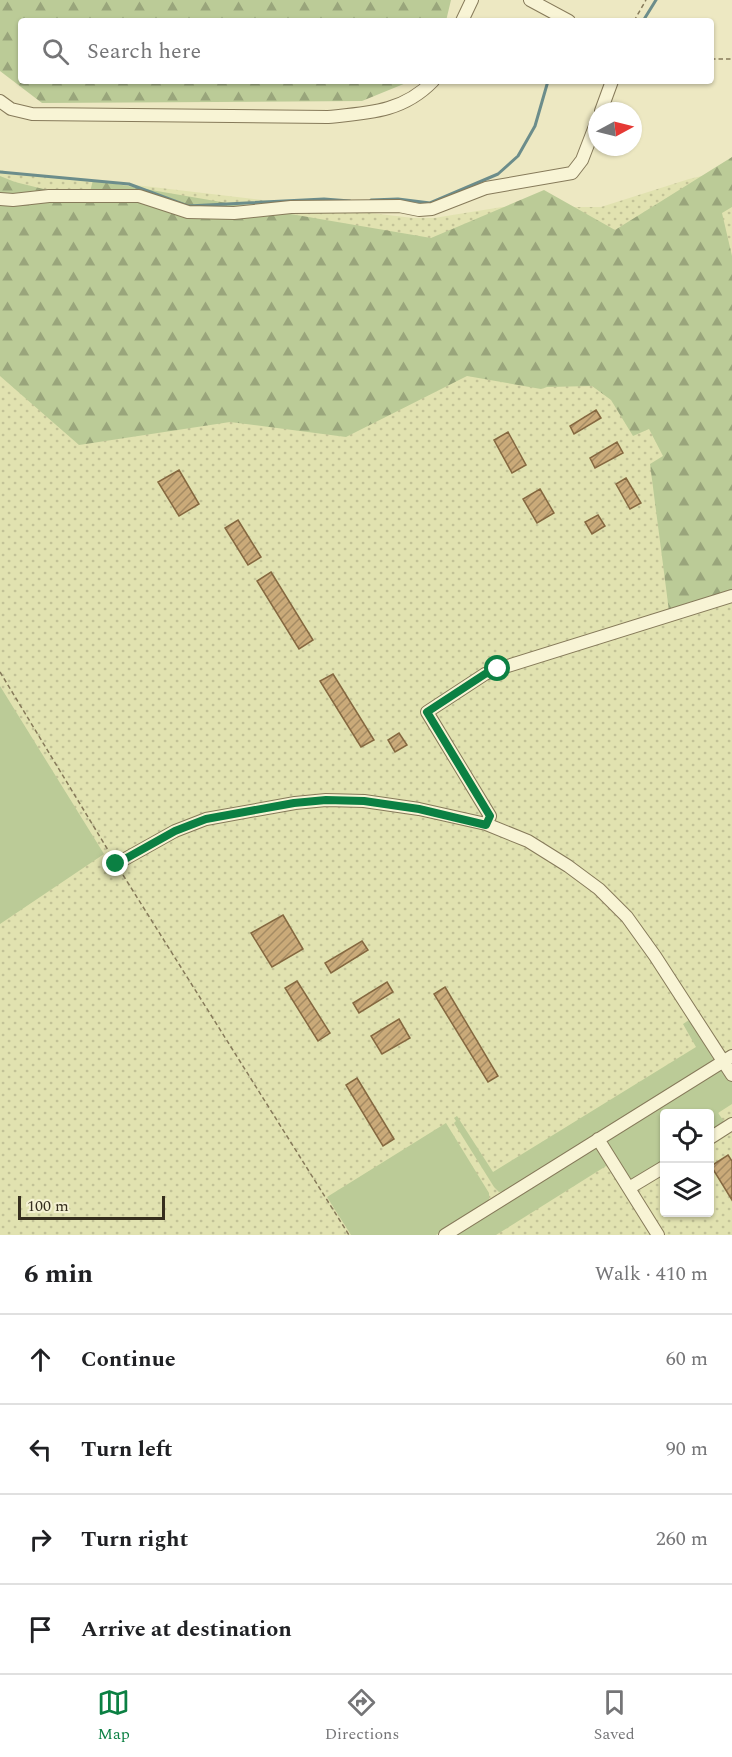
<!DOCTYPE html>
<meta charset="utf-8">
<style>
:root{--surface:#fff;--page:#f2f2f2;--text:#202124;--muted:#757577;--line:#e0e0e0;--accent:#0b8043}
body{margin:0;font-family:Spectral,serif;background:var(--page);color:var(--text)}
.controls{position:absolute;right:18px;bottom:18px;display:grid;overflow:hidden;border-radius:6px;box-shadow:0 2px 4px #0004}
.controls button{width:54px;height:54px;display:grid;place-items:center;padding:0;border:0;border-bottom:2px solid var(--line);background:var(--surface);color:var(--text);font:30px sans-serif}
.compass{position:absolute;left:588px;top:102px;width:54px;height:54px;border-radius:50%;background:var(--surface);box-shadow:0 2px 4px #0004;rotate:83deg}
.scale{position:absolute;left:18px;bottom:15px;width:147px;box-sizing:border-box;padding-left:6px;border:3px solid #362e1e;border-top:0;font-size:16px;line-height:21px;white-space:nowrap;color:#362e1e;-webkit-text-stroke:4px #f4f1d2;paint-order:stroke}
.stop{position:absolute;width:18px;height:18px;margin:-14px;border:4px solid #0b8043;border-radius:50%;background:#fff}
.stop.end{background:#0b8043;border-color:#fff;box-shadow:0 2px 6px #0008}
.list{margin:0;padding:0;list-style:none}
h2{display:flex;justify-content:space-between;align-items:center;height:78px;margin:0;padding:0 24px;font-size:26px}
h2 small{font-size:20px;font-weight:400;color:var(--muted)}
.list li{display:grid;grid-template-columns:39px 1fr auto;gap:18px;align-items:center;box-sizing:border-box;height:90px;padding:0 24px;border-top:2px solid var(--line)}
.list b{display:block;font-size:22px;white-space:nowrap}
.list em{font-size:20px;font-style:normal;color:var(--muted)}
.icon{flex:none;width:33px;height:33px;fill:none;stroke:currentColor;stroke-width:2;stroke-linecap:round;stroke-linejoin:round}
.map{position:relative;flex:none;width:732px;height:1235px;overflow:hidden}
.search{position:absolute;background:var(--surface);box-shadow:0 2px 4px #0004;left:18px;right:18px;top:18px;height:66px;display:flex;align-items:center;gap:15px;box-sizing:border-box;padding:0 21px;border-radius:6px;color:var(--muted);font-size:22px}
.sheet{height:438px;background:var(--surface)}
nav{display:flex;justify-content:space-around;align-items:center;box-sizing:border-box;height:84px;border-top:2px solid var(--line);background:var(--surface);font-size:16px;color:var(--muted)}
nav a{display:grid;justify-items:center;gap:3px}
nav .on{color:var(--accent)}
.map>svg:first-child{display:block}
.farmland{fill:url(#farmland-dots);fill-rule:evenodd}
.grass{fill:#bbcb97}
.forest{fill:url(#forest-firs)}
.lines{fill:none;stroke-linecap:round;stroke-linejoin:round}
.stream{stroke:#6c8d8b;stroke-width:3}
.building{fill:url(#building-hatch);stroke:#856840;stroke-width:1.5}
.minor-casing{stroke:#867a5a;stroke-width:14}
.path{stroke:#867a5a;stroke-width:1.5;stroke-dasharray:4.5 3;stroke-linecap:butt}
.minor{stroke:#f8f4d5;stroke-width:12}
.route{stroke:#0b8043;stroke-width:8}
</style>
<div class="map">
<svg width="732" height="1235" viewBox="0 0 732 1235">
<defs>
<pattern id="farmland-dots" width="8" height="8" patternUnits="userSpaceOnUse" patternTransform="scale(1.5)"><rect width="8" height="8" fill="#e1e2b0"/><path d="M2 2h.1M6 6h.1" fill="none" stroke="#c2c297" stroke-width="1.8" stroke-linecap="round"/></pattern>
<pattern id="forest-firs" width="22" height="20" patternUnits="userSpaceOnUse" patternTransform="scale(1.5)"><rect width="22" height="20" fill="#bbcb97"/><path d="M5 1l3.5 6h-7zM16 11l3.5 6h-7z" fill="#99a57b"/></pattern>
<pattern id="building-hatch" width="6" height="6" patternUnits="userSpaceOnUse" patternTransform="scale(1.5)"><rect width="6" height="6" fill="#caaa79"/><path d="M-1 1l2-2M0 6l6-6M5 7l2-2" fill="none" stroke="#a58b63"/></pattern>
</defs>
<rect width="100%" height="100%" fill="#ede8c2"/>
<!-- farmland -->
<path class="farmland" d="M 732,169 L 732,1235 L 0,1235 L 0,170 L 16,174 L 93,180 L 413,218 L 434,218 L 502,207 L 601,207 L 689,179 ZM 664,1114 L 710,1114 L 710,1212 L 664,1212 Z"/>
<!-- grass -->
<path class="grass" d="M 0,686 L 104,854 L 0,924 Z
M 691,1019 L 714,1053 L 715,1061 L 505,1191 L 499,1192 L 494,1187 L 454,1123 L 456,1121 L 454,1118 L 457,1116 L 493,1172 L 696,1047 L 683,1024 Z
M 718,1070 L 724,1070 L 732,1082 L 732,1104 L 718,1113 L 726,1124 L 710,1134 L 710,1114 L 664,1114 L 664,1163 L 631,1182 L 607,1147 L 606,1141 Z
M 446,1123 L 489,1193 L 489,1201 L 436,1235 L 351,1235 L 327,1197 Z
M 597,1147 L 616,1175 L 606,1166 L 496,1235 L 452,1235 Z"/>
<!-- forest -->
<path class="forest" d="M 0,0 L 451,0 L 446,21 L 21,21 L 21,81 L 411,81 L 362,101 L 42,103 L 0,71 Z
M 732,157 L 732,207 L 722,213 L 732,256 L 732,592 L 669,611 L 650,464 L 663,456 L 649,429 L 633,436 L 611,400 L 592,386 L 547,387 L 541,389 L 467,376 L 346,437 L 230,422 L 79,445 L 0,376 L 0,176 L 15,182 L 88,200 L 93,180 L 431,238 L 544,190 L 615,230 Z"/>
<g class="lines">
<!-- stream -->
<path class="stream" d="M 643,21 L 656,0
M 0,172 L 129,184 L 188,206 L 324,199 L 350,201
M 371,200 L 398,199 L 430,203 L 498,174 L 518,156 L 535,126 L 548,81"/>
</g>
<!-- building -->
<path class="building" d="M 596,410 L 601,418 L 574,434 L 570,426 Z
M 508,432 L 526,465 L 512,473 L 494,440 Z
M 617,442 L 623,453 L 595,468 L 590,458 Z
M 179,470 L 199,504 L 179,516 L 158,482 Z
M 626,478 L 641,503 L 630,509 L 616,484 Z
M 540,489 L 554,513 L 537,523 L 523,499 Z
M 598,515 L 605,526 L 592,534 L 585,522 Z
M 238,520 L 261,557 L 248,565 L 225,528 Z
M 271,572 L 313,640 L 299,649 L 257,581 Z
M 333,674 L 374,740 L 361,747 L 320,681 Z
M 399,733 L 407,745 L 395,752 L 388,740 Z
M 283,915 L 303,949 L 272,967 L 251,933 Z
M 362,941 L 368,950 L 331,973 L 325,963 Z
M 297,981 L 330,1033 L 318,1041 L 285,988 Z
M 387,982 L 393,992 L 359,1013 L 353,1003 Z
M 445,987 L 498,1076 L 488,1082 L 434,994 Z
M 399,1019 L 410,1038 L 382,1054 L 371,1036 Z
M 357,1078 L 394,1139 L 383,1146 L 346,1085 Z
M 728,1155 L 732,1161 L 732,1200 L 711,1166 Z"/>
<g class="lines">
<defs>
<path id="minor" d="M 530,0 L 569,21
M 462,21 L 472,0
M 0,101 L 11,109 L 32,114 L 328,117 C 369,113 403,112 433,81
M 601,111 L 612,81
M 0,199 L 13,200 L 49,196 L 139,196 L 188,212 L 234,213 L 291,207 L 399,206 L 419,210 L 432,209 L 486,188 L 572,173 L 582,160 L 597,121
M 486,824 L 490,816 L 427,712 L 485,674 L 498,669 L 732,596
M 116,864 L 175,831 L 206,819 L 295,803 L 326,800 L 364,801 L 419,809 L 486,824 L 528,841 L 568,866 L 599,889 L 627,917 L 655,956 L 732,1075
M 710,1138 L 732,1124
M 598,1139 L 658,1235
M 629,1188 L 664,1167
M 445,1235 L 732,1056"/>
</defs>
<!-- minor casing -->
<use href="#minor" class="minor-casing"/>
<!-- path -->
<path class="path" d="M 634,21 L 646,0
M 711,59 L 732,59
M 0,672 L 111,855
M 123,875 L 349,1235"/>
<!-- minor -->
<use href="#minor" class="minor"/>
</g>
<g class="lines">
<!-- route -->
<path class="route" d="M 116,864 L 175,831 L 206,819 L 294,803 L 326,800 L 364,801 L 419,809 L 486,825 L 490,816 L 427,712 L 485,674 L 498,669"/>
</g>
</svg>
<div class="controls">
<button><svg class="icon" aria-label="locate" viewBox="0 0 24 24"><circle cx="12" cy="12" r="6"/><path d="M12 2v4M12 18v4M2 12h4M18 12h4"/></svg></button>
<button><svg class="icon" aria-label="layers" viewBox="0 0 24 24"><path d="M12 4l9 5-9 5-9-5zM3 14l9 5 9-5"/></svg></button>
</div>
<svg class="compass" viewBox="-18 -18 36 36"><path d="M0-13l5 13h-10z" fill="#e53935"/><path d="M0 13l5-13h-10z" fill="#757577"/></svg>
<div class="scale">100 m</div>
<div class="stop" style="left:498px;top:669px"></div>
<div class="stop end" style="left:116px;top:864px"></div>
<div class="search"><svg class="icon" aria-label="search" viewBox="0 0 24 24"><circle cx="10" cy="10" r="6"/><path d="M15 15l6 6"/></svg>Search here</div>
</div>
<section class="sheet">
<h2>6 min<small>Walk · 410 m</small></h2>
<ul class="list">
<li><svg class="icon" aria-label="ahead" viewBox="0 0 24 24"><path d="M12 20V5M6 11l6-6 6 6"/></svg><div><b>Continue</b></div><em>60 m</em></li>
<li><svg class="icon" aria-label="left" viewBox="0 0 24 24"><path d="M17 20v-9H6M10 6l-5 5 5 5"/></svg><div><b>Turn left</b></div><em>90 m</em></li>
<li><svg class="icon" aria-label="right" viewBox="0 0 24 24"><path d="M7 20v-9h11M14 6l5 5-5 5"/></svg><div><b>Turn right</b></div><em>260 m</em></li>
<li><svg class="icon" aria-label="arrive" viewBox="0 0 24 24"><path d="M6 21V4h12l-3 4 3 4H6"/></svg><div><b>Arrive at destination</b></div></li>
</ul>
</section>
<nav>
<a class="on"><svg class="icon" aria-label="map" viewBox="0 0 24 24"><path d="M3 6l6-2 6 2 6-2v14l-6 2-6-2-6 2zM9 4v14M15 6v14"/></svg>Map</a>
<a><svg class="icon" aria-label="directions" viewBox="0 0 24 24"><path d="M12 3l9 9-9 9-9-9zM9 14v-3h6M13 9l2 2-2 2"/></svg>Directions</a>
<a><svg class="icon" aria-label="saved" viewBox="0 0 24 24"><path d="M7 4h10v16l-5-4-5 4z"/></svg>Saved</a>
</nav>
